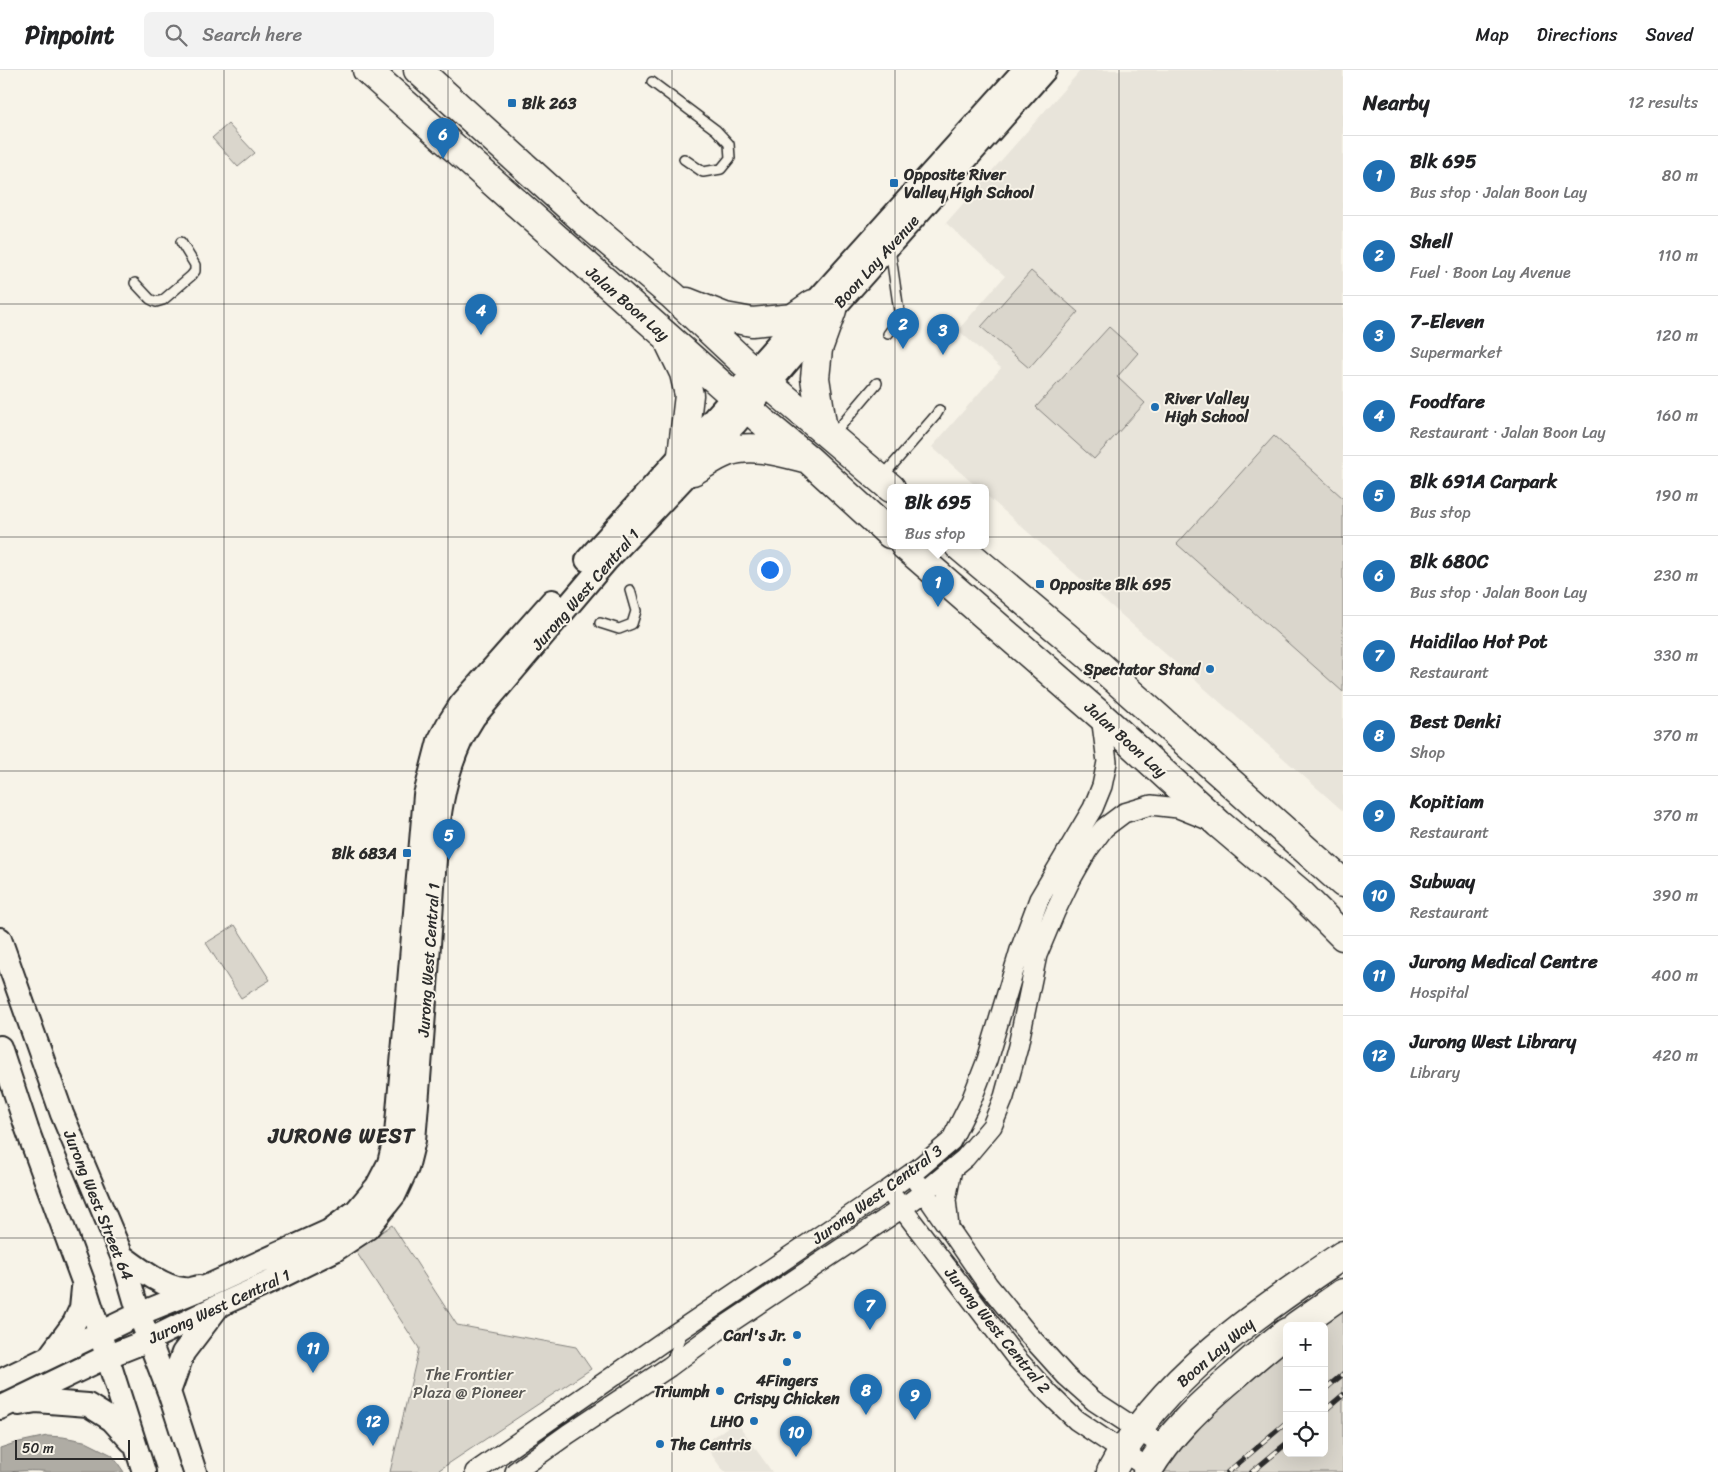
<!DOCTYPE html>
<meta charset="utf-8">
<style>
:root{--surface:#fff;--page:#f2f2f2;--text:#202124;--muted:#757577;--line:#e0e0e0;--accent:#1f6fb2}
body{margin:0;font-family:Sriracha,sans-serif;background:var(--page);color:var(--text)}
.controls{position:absolute;right:15px;bottom:15px;display:grid;overflow:hidden;border-radius:8px;box-shadow:0 5px 20px #0002}
.controls button{width:45px;height:45px;display:grid;place-items:center;padding:0;border:0;border-bottom:1px solid var(--line);background:var(--surface);color:var(--text);font:25px sans-serif}
.scale{position:absolute;left:15px;bottom:12px;width:115px;box-sizing:border-box;padding-left:5px;border:2px solid #2b2b2b;border-top:0;font-size:14px;line-height:18px;white-space:nowrap;color:#2b2b2b;-webkit-text-stroke:4px #f7f3e8;paint-order:stroke}
.you{position:absolute;left:769px;top:499px;width:18px;height:18px;margin:-12px;border:4px solid #fff;border-radius:50%;background:#1a73e8;box-shadow:0 0 0 8px #1a73e833}
.badge{display:grid;place-items:center;width:32px;height:32px;border-radius:50%;background:var(--accent);color:#fff;font-size:16px;font-weight:700}
.pin{position:absolute;translate:-50% -41px;filter:drop-shadow(0 1px 2px #0008)}
.pin::after{content:'';position:absolute;top:26px;width:18px;height:15px;background:inherit;clip-path:polygon(0 0,100% 0,50% 100%)}
.popup{position:absolute;left:887px;top:414px;width:102px;height:65px;box-sizing:border-box;display:grid;place-content:center;border-radius:8px;background:var(--surface);filter:drop-shadow(0 1px 4px #0005);font-size:16px;white-space:nowrap;color:var(--muted)}
.popup b{font-size:19px;color:var(--text)}
.popup::after{content:'';position:absolute;left:50%;top:100%;margin-left:-10px;border:10px solid transparent;border-top-color:var(--surface)}
.list{margin:0;padding:0;list-style:none}
h2{display:flex;justify-content:space-between;align-items:center;height:65px;margin:0;padding:0 20px;font-size:21px}
h2 small{font-size:16px;font-weight:400;color:var(--muted)}
.list li{display:grid;grid-template-columns:32px 1fr auto;gap:15px;align-items:center;box-sizing:border-box;height:80px;padding:0 20px;border-top:1px solid var(--line)}
.list b{display:block;font-size:19px;white-space:nowrap}
.list p{margin:0;font-size:16px;white-space:nowrap;color:var(--muted)}
.list em{font-size:16px;font-style:normal;color:var(--muted)}
.icon{flex:none;width:28px;height:28px;fill:none;stroke:currentColor;stroke-width:2;stroke-linecap:round;stroke-linejoin:round}
.map{position:relative;flex:none;width:1343px;height:1402px;overflow:hidden}
header{display:flex;align-items:center;gap:30px;box-sizing:border-box;height:70px;padding:0 25px;background:var(--surface);border-bottom:1px solid var(--line)}
header strong{font-size:24px}
nav{display:flex;gap:28px;margin-inline-start:auto;font-size:18px}
.search{width:350px;height:45px;background:var(--page);display:flex;align-items:center;gap:12px;box-sizing:border-box;padding:0 18px;border-radius:8px;color:var(--muted);font-size:19px}
main{display:flex}
aside{flex:1;background:var(--surface)}
.map>svg:first-child{display:block}
.built{fill:#e8e4da}
.green{fill:#dad6cc;stroke:#82807c}
.water{fill:#afaca4;stroke:#7a7874}
.lines{fill:none;stroke-linecap:round;stroke-linejoin:round}
.service-casing{stroke:#2b2b2b;stroke-width:12}
.minor-casing{stroke:#2b2b2b;stroke-width:22}
.tertiary-casing{stroke:#2b2b2b;stroke-width:26}
.primary-casing{stroke:#2b2b2b;stroke-width:31}
.service{stroke:#f7f3e8;stroke-width:9}
.minor{stroke:#f7f3e8;stroke-width:19}
.tertiary{stroke:#f7f3e8;stroke-width:22}
.primary{stroke:#f7f3e8;stroke-width:28}
.rail-casing{stroke:#2b2b2b;stroke-width:5.5}
.rail{stroke:#f7f3e8;stroke-width:4;stroke-dasharray:11;stroke-linecap:butt}
.grid{fill:none;stroke:#2b2b2b;stroke-width:1;stroke-opacity:0.55}
.poi-dot{fill:#1f6fb2;stroke:#f7f3e8;stroke-width:2}
.labels{text-anchor:middle;stroke-width:4;stroke-linejoin:round;paint-order:stroke}
.poi-label{font-size:16px;font-weight:bold;fill:#2b2b2b;stroke:#f7f3e8;text-anchor:start}
.street-label{font-size:16px;fill:#2b2b2b;stroke:#f7f3e8}
.park-label{font-size:16px;fill:#575653;stroke:#f7f3e8}
.district-label{font-size:21px;font-weight:bold;letter-spacing:1px;fill:#2b2b2b;stroke:#f7f3e8}
</style>
<header>
<strong>Pinpoint</strong>
<div class="search"><svg class="icon" aria-label="search" viewBox="0 0 24 24"><circle cx="10" cy="10" r="6"/><path d="M15 15l6 6"/></svg>Search here</div>
<nav><a>Map</a><a>Directions</a><a>Saved</a></nav>
</header>
<main>
<div class="map">
<svg width="1343" height="1402" viewBox="0 0 1343 1402">
<rect width="100%" height="100%" fill="#f7f3e8"/>
<filter id="ink" filterUnits="userSpaceOnUse"><feTurbulence type="fractalNoise" baseFrequency=".02" numOctaves="2"/><feDisplacementMap in="SourceGraphic" scale="10" xChannelSelector="R" yChannelSelector="G"/><feConvolveMatrix kernelMatrix="1 2 1 2 8 2 1 2 1" color-interpolation-filters="sRGB"/></filter>
<g filter="url(#ink)">
<!-- built -->
<path class="built" d="M 1081,0 L 1343,0 L 1343,741 L 986,425 L 986,418 L 978,418 L 932,377 L 1001,298 L 958,260 L 1005,206 L 946,153 Z
M 736,1351 L 772,1402 L 724,1402 L 704,1374 Z"/>
<!-- green -->
<path class="green" d="M 228,54 L 255,83 L 238,97 L 212,68 Z
M 1031,201 L 1078,242 L 1029,298 L 981,257 Z
M 1109,257 L 1138,283 L 1117,307 L 1145,333 L 1094,389 L 1036,337 Z
M 1274,366 L 1343,428 L 1343,622 L 1177,474 Z
M 235,855 L 270,910 L 241,928 L 206,873 Z
M 392,1155 L 457,1255 L 576,1277 L 591,1299 L 436,1402 L 390,1402 L 419,1278 L 355,1180 Z
M 1343,1227 L 1343,1402 L 1148,1402 L 1287,1268 L 1287,1383 L 1324,1383 L 1324,1256 L 1303,1256 Z"/>
<!-- water -->
<path class="water" d="M 47,1366 L 63,1367 L 84,1371 L 112,1385 L 124,1402 L 49,1402 C 33,1399 16,1402 0,1402 L 0,1378 L 15,1373 Z"/>
<g class="lines">
<defs>
<path id="service" d="M 652,12 L 716,60 L 729,74 L 730,88 L 721,99 L 703,102 L 684,89
M 135,213 L 150,229 L 156,232 L 163,230 L 191,206 L 195,201 L 195,195 L 181,172
M 888,264 L 900,248 L 890,179
M 833,365 L 877,313
M 883,406 L 936,345 L 939,340
M 600,553 L 619,559 L 632,554 L 636,541 L 630,520
M 671,1292 L 682,1263"/>
<path id="minor" d="M 917,1112 L 988,1215 L 1028,1264 L 1066,1306 L 1094,1331 L 1164,1377
M 895,1129 L 1017,1289 L 1049,1324 L 1076,1350 L 1149,1399
M 949,1157 L 946,1130 L 952,1099
M 475,1402 L 661,1273 L 888,1120 L 919,1098 L 951,1071 L 971,1031 L 987,990 L 1020,880 L 1039,829 L 1093,738 L 1102,716 L 1107,692 L 1101,646
M 515,1402 L 568,1364 L 669,1297 L 719,1260 L 902,1138 L 924,1122 L 965,1088 L 992,1056 L 1004,1027 L 1018,976 L 1037,885 L 1055,842 L 1070,811 L 1087,781 L 1104,758 L 1124,743 L 1151,735 L 1178,738 L 1208,750"/>
<path id="tertiary" d="M 587,490 L 734,326 L 765,288 L 1024,0
M 0,869 L 62,1044 L 122,1186 L 139,1244 L 169,1322 L 195,1402
M 0,977 L 27,1059 L 84,1214 L 144,1402
M 122,1186 C 137,1197 164,1218 184,1219 C 188,1220 194,1218 199,1217
M 51,1284 L 74,1253 L 81,1238 L 83,1218
M 0,1311 L 139,1244 L 208,1216 L 329,1161 L 356,1141 L 377,1116 L 389,1093 L 396,1065 L 425,725 L 439,671 L 448,654 L 461,634 L 552,531
M 169,1322 L 183,1283 L 218,1237
M 19,1334 L 36,1331 L 88,1335 L 112,1350 L 131,1371
M 0,1338 L 106,1287 L 149,1270 L 220,1235 L 264,1215 L 335,1180 L 368,1158 L 395,1124 L 407,1098 L 414,1070 C 420,1001 425,931 430,861 C 436,790 433,709 474,647 L 607,490 L 735,354 L 832,240 L 1045,0"/>
<path id="primary" d="M 367,0 L 762,351 L 808,389 L 890,464
M 418,0 L 589,155 L 672,225 L 753,301 L 891,418
M 687,232 L 725,247 L 752,252 L 793,248 L 813,234
M 670,274 L 684,303 L 689,325 L 682,385
M 823,360 L 815,308 L 818,279 L 832,240
M 693,401 C 704,395 715,386 727,382 C 751,373 781,382 804,388
M 905,476 L 1101,646 L 1219,754 L 1299,822 L 1343,866
M 959,476 L 1088,585 L 1343,813
M 1296,1256 L 1343,1223
M 1111,1402 C 1159,1309 1258,1242 1343,1185
M 1147,1402 C 1170,1363 1199,1336 1233,1307 C 1250,1292 1268,1276 1287,1262"/>
</defs>
<!-- service casing -->
<use href="#service" class="service-casing"/>
<!-- minor casing -->
<use href="#minor" class="minor-casing"/>
<!-- tertiary casing -->
<use href="#tertiary" class="tertiary-casing"/>
<!-- primary casing -->
<use href="#primary" class="primary-casing"/>
<!-- service -->
<use href="#service" class="service"/>
<!-- minor -->
<use href="#minor" class="minor"/>
<!-- tertiary -->
<use href="#tertiary" class="tertiary"/>
<!-- primary -->
<use href="#primary" class="primary"/>
<defs>
<path id="rail" d="M 1324,1320 L 1343,1304
M 1324,1341 L 1343,1325
M 1228,1402 L 1287,1352
M 1252,1402 L 1287,1373"/>
</defs>
<!-- rail casing -->
<use href="#rail" class="rail-casing"/>
<!-- rail -->
<use href="#rail" class="rail"/>
</g>
</g>
<!-- grid -->
<path class="grid" d="M 224,0 L 224,1402M 448,0 L 448,1402M 672,0 L 672,1402M 895,0 L 895,1402M 1119,0 L 1119,1402M 0,234 L 1343,234M 0,467 L 1343,467M 0,701 L 1343,701M 0,935 L 1343,935M 0,1168 L 1343,1168"/>
<!-- markers -->
<g class="poi-dot">
<rect x="507" y="28" width="10" height="10" rx="2.5"/>
<rect x="889" y="108" width="10" height="10" rx="2.5"/>
<circle cx="1155" cy="337" r="5"/>
<rect x="1035" y="509" width="10" height="10" rx="2.5"/>
<circle cx="1210" cy="599" r="5"/>
<rect x="402" y="778" width="10" height="10" rx="2.5"/>
<circle cx="797" cy="1265" r="5"/>
<circle cx="787" cy="1292" r="5"/>
<circle cx="720" cy="1321" r="5"/>
<circle cx="754" cy="1351" r="5"/>
<circle cx="660" cy="1374" r="5"/>
</g>
<g class="labels">
<!-- poi labels -->
<g class="poi-label">
<text x="522" y="39">Blk 263</text>
<text x="904" y="110">Opposite River<tspan x="904" dy="18">Valley High School</tspan></text>
<text x="1165" y="334">River Valley<tspan x="1165" dy="18">High School</tspan></text>
<text x="1050" y="520">Opposite Blk 695</text>
<text x="1200" y="605" text-anchor="end">Spectator Stand</text>
<text x="397" y="789" text-anchor="end">Blk 683A</text>
<text x="787" y="1271" text-anchor="end">Carl's Jr.</text>
<text x="787" y="1316" text-anchor="middle">4Fingers<tspan x="787" dy="18">Crispy Chicken</tspan></text>
<text x="710" y="1327" text-anchor="end">Triumph</text>
<text x="744" y="1357" text-anchor="end">LiHO</text>
<text x="670" y="1380">The Centris</text>
</g>
<!-- street labels -->
<g class="street-label">
<text transform="translate(876 191) rotate(-48)" y="6">Boon Lay Avenue</text>
<text transform="translate(628 233) rotate(41)" y="6">Jalan Boon Lay</text>
<text transform="translate(585 519) rotate(-49)" y="6">Jurong West Central 1</text>
<text transform="translate(1126 669) rotate(42)" y="6">Jalan Boon Lay</text>
<text transform="translate(428 890) rotate(-86)" y="6">Jurong West Central 1</text>
<text transform="translate(877 1124) rotate(-36)" y="6">Jurong West Central 3</text>
<text transform="translate(99 1135) rotate(68)" y="6">Jurong West Street 64</text>
<text transform="translate(219 1236) rotate(-25)" y="6">Jurong West Central 1</text>
<text transform="translate(998 1260) rotate(51)" y="6">Jurong West Central 2</text>
<text transform="translate(1215 1282) rotate(-41)" y="6">Boon Lay Way</text>
</g>
<!-- park labels -->
<g class="park-label">
<text x="469" y="1310">The Frontier<tspan x="469" dy="18">Plaza @ Pioneer</tspan></text>
</g>
<!-- district labels -->
<g class="district-label">
<text x="342" y="1073">JURONG WEST</text>
</g>
</g>
</svg>
<div class="controls">
<button>+</button>
<button>−</button>
<button><svg class="icon" aria-label="locate" viewBox="0 0 24 24"><circle cx="12" cy="12" r="6"/><path d="M12 2v4M12 18v4M2 12h4M18 12h4"/></svg></button>
</div>
<div class="scale">50 m</div>
<div class="you"></div>
<div class="pin badge" style="left:938px;top:537px">1</div>
<div class="popup"><b>Blk 695</b>Bus stop</div>
<div class="pin badge" style="left:903px;top:279px">2</div>
<div class="pin badge" style="left:943px;top:285px">3</div>
<div class="pin badge" style="left:481px;top:265px">4</div>
<div class="pin badge" style="left:449px;top:790px">5</div>
<div class="pin badge" style="left:443px;top:89px">6</div>
<div class="pin badge" style="left:870px;top:1260px">7</div>
<div class="pin badge" style="left:866px;top:1345px">8</div>
<div class="pin badge" style="left:915px;top:1350px">9</div>
<div class="pin badge" style="left:796px;top:1387px">10</div>
<div class="pin badge" style="left:313px;top:1303px">11</div>
<div class="pin badge" style="left:373px;top:1376px">12</div>
</div>
<aside>
<h2>Nearby<small>12 results</small></h2>
<ul class="list">
<li><span class="badge">1</span><div><b>Blk 695</b><p>Bus stop · Jalan Boon Lay</p></div><em>80 m</em></li>
<li><span class="badge">2</span><div><b>Shell</b><p>Fuel · Boon Lay Avenue</p></div><em>110 m</em></li>
<li><span class="badge">3</span><div><b>7-Eleven</b><p>Supermarket</p></div><em>120 m</em></li>
<li><span class="badge">4</span><div><b>Foodfare</b><p>Restaurant · Jalan Boon Lay</p></div><em>160 m</em></li>
<li><span class="badge">5</span><div><b>Blk 691A Carpark</b><p>Bus stop</p></div><em>190 m</em></li>
<li><span class="badge">6</span><div><b>Blk 680C</b><p>Bus stop · Jalan Boon Lay</p></div><em>230 m</em></li>
<li><span class="badge">7</span><div><b>Haidilao Hot Pot</b><p>Restaurant</p></div><em>330 m</em></li>
<li><span class="badge">8</span><div><b>Best Denki</b><p>Shop</p></div><em>370 m</em></li>
<li><span class="badge">9</span><div><b>Kopitiam</b><p>Restaurant</p></div><em>370 m</em></li>
<li><span class="badge">10</span><div><b>Subway</b><p>Restaurant</p></div><em>390 m</em></li>
<li><span class="badge">11</span><div><b>Jurong Medical Centre</b><p>Hospital</p></div><em>400 m</em></li>
<li><span class="badge">12</span><div><b>Jurong West Library</b><p>Library</p></div><em>420 m</em></li>
</ul>
</aside>
</main>
